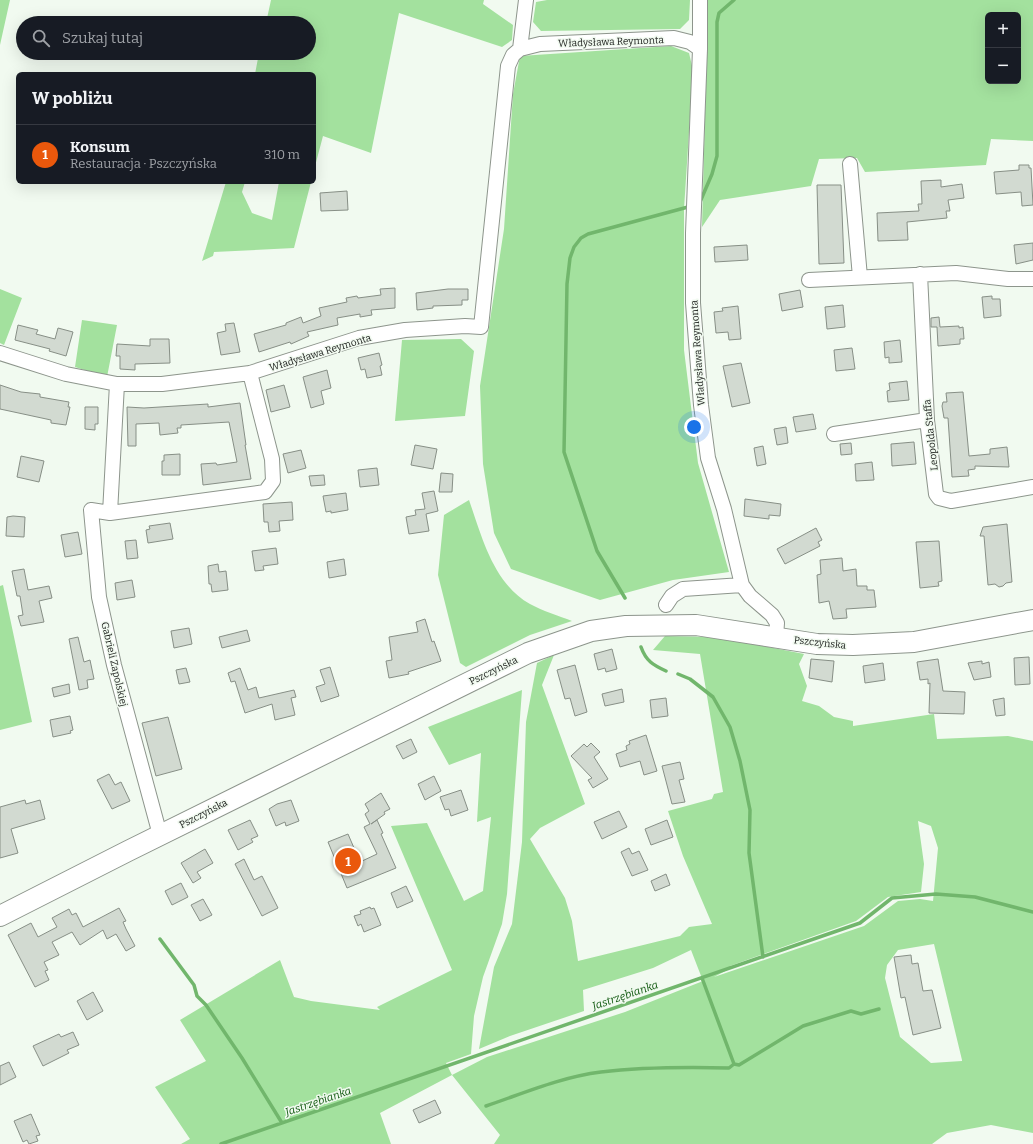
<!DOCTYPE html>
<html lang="pl">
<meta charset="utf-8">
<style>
:root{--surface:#171b24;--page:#20242c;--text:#f1f3f6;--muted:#9ea1a6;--line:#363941;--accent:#ea580c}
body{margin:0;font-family:Bitter,serif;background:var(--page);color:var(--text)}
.controls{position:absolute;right:12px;top:12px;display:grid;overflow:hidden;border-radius:6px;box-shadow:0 4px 16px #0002}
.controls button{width:36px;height:36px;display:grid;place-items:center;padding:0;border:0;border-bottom:1px solid var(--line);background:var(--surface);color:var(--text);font:20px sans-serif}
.you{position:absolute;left:694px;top:427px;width:14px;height:14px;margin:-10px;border:3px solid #fff;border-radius:50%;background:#1a73e8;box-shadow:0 0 0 6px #1a73e833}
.badge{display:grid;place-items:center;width:26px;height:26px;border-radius:50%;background:var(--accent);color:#fff;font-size:13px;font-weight:700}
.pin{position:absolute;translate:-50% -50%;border:2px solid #fff;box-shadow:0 1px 4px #0006}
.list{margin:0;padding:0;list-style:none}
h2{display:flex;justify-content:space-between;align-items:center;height:52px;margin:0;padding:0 16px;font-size:17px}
h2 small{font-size:13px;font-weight:400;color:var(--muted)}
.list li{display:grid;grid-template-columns:26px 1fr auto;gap:12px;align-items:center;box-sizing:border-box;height:60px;padding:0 16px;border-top:1px solid var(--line)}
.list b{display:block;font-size:15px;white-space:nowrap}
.list p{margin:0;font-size:13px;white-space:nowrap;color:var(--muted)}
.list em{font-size:13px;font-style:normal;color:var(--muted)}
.icon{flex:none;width:22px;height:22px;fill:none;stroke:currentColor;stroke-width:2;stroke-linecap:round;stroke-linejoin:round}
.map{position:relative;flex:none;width:1033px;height:1144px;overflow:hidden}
.search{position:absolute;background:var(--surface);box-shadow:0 4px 16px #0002;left:16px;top:16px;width:300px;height:44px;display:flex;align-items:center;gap:10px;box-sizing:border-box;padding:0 14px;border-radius:22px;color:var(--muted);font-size:15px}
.panel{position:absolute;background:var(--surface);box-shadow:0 4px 16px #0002;left:16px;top:72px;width:300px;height:112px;border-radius:6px}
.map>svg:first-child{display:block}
.green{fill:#a3e19e;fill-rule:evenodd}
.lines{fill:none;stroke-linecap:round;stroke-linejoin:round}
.stream{stroke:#71b66c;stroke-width:3.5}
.building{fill:#d2dad1;stroke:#878f86}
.street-casing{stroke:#8d958c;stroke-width:16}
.secondary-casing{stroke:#8d958c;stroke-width:22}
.street{stroke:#fff;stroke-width:14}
.secondary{stroke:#fff;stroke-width:20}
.labels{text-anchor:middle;stroke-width:3;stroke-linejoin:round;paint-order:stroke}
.street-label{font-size:10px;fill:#202320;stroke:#f1faf0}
.water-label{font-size:11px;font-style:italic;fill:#0f580e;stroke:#f1faf0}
</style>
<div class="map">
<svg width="1033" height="1144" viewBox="0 0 1033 1144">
<rect width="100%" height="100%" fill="#f1faf0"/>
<!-- green -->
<path class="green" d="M 0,0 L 10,0 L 0,45 Z
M 271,0 L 484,0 L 483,4 L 513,25 L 512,40 L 502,47 L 399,13 L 371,153 L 323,136 L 314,170 L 314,74 L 255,74 L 259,53 L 309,53 L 309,23 L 266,23 Z
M 547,0 L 690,0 L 689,20 L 680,29 L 541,31 L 533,22 L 536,2 Z
M 708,0 L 1033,0 L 1033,141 L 991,139 L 986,165 L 865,172 L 857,158 L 819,159 L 811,186 L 720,200 L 702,227 ZM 988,15 L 1018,15 L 1018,81 L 988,81 Z
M 671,46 L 689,53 L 693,70 L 684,209 L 684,350 L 698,463 L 729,572 L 673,580 L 600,600 L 511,569 L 494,533 L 483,464 L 480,386 L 504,229 L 513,94 L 520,56 Z
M 226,182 L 245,182 L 242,192 L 252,213 L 272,220 L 279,182 L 311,182 L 294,248 L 214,252 L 213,256 L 202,261 Z
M 0,289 L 22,298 L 4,345 L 0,343 Z
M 82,320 L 117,325 L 107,377 L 75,367 Z
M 461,339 L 474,351 L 465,416 L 395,421 L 402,340 Z
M 469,500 C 482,537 493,583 530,604 C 543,611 559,616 572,621 L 530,635 L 466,667 L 460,663 L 438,575 L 444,515 Z
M 3,585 L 32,722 L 0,730 L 0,586 Z
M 665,636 L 717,637 L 804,654 L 799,664 L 807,686 L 802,701 L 819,706 L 834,717 L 853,721 L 853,726 L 934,714 L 937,739 L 1008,736 L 1033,741 L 1033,1133 L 991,1125 L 947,1133 L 932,1144 L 494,1144 L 500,1135 L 452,1075 L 380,1113 L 391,1144 L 181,1144 L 190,1139 L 155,1087 L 206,1061 L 180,1020 L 280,960 L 294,997 L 311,1001 L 380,1010 L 377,1007 L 452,970 L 391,826 L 427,823 L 464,901 L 483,891 L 491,817 L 477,822 L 481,753 L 449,765 L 428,727 L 522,690 L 507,894 L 502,924 L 483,977 L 474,1016 L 471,1054 L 446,1063 L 452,1075 L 487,1057 L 625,1012 L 703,981 L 691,950 L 653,968 L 583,990 L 584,1011 L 510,1036 L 479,1049 L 494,967 L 512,924 L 522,842 L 526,722 L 537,663 L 554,655 L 542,685 L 585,804 L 540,828 L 530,839 L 565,898 L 572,921 L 578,961 L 680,936 L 689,927 L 712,924 L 683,856 L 668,811 L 712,799 L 714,794 L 723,792 L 700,654 L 653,650 ZM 918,821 L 931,826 L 938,848 L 933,901 L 920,899 L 898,901 L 864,926 L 714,977 L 731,968 L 730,966 L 856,921 L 888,897 L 921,892 L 924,864 ZM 934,944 L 962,1060 L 962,1061 L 931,1063 L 900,1037 L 885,978 L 887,965 L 898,950 Z"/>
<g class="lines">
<!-- stream -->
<path class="stream" d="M 700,202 L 712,174 L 717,156 L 717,22 L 719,13 L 734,0
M 625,598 L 597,551 L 564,452 L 567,284 L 570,258 L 574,247 L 581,238 L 588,234 L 688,207
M 641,647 C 646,661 653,665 666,671
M 678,674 L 690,679 L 713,697 L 730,727 L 740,761 L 750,810 L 749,853 L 763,957
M 160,939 L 194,985 L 197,996 L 206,1005 L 242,1058 L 282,1123
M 702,978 L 734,1064
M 486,1106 C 524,1093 561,1077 601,1072 C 643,1067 686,1067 729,1068 L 734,1064 L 739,1065 L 803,1026 L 851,1011 L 861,1014 L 879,1009
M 221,1144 L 860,923 L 892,898 L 936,894 L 975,897 L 1033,912"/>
</g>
<!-- building -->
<path class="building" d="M 1019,165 L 1029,165 L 1029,168 L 1031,168 L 1033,205 L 1022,206 L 1021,192 L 996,194 L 994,172 L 1019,170 Z
M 941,180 L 941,187 L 962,184 L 964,198 L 948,200 L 950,211 L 946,211 L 947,218 L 907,222 L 908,240 L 878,241 L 877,213 L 919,211 L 918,204 L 922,204 L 921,181 Z
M 817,185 L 841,185 L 844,263 L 819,264 Z
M 347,191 L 348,210 L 321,211 L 320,193 Z
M 1033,243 L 1033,260 L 1016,264 L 1014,245 Z
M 747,245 L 748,260 L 715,262 L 714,247 Z
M 395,288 L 395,308 L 371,310 L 372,315 L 360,317 L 360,314 L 337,318 L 338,325 L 307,332 L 309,336 L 291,344 L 290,342 L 259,352 L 254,334 L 286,325 L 286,323 L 301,317 L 303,323 L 321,316 L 319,308 L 347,302 L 346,298 L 357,296 L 358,298 L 381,295 L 380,289 Z
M 448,289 L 468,289 L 468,300 L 462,300 L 462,305 L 433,306 L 433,308 L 417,310 L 416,293 Z
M 800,290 L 803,307 L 782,311 L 779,294 Z
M 992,296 L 992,299 L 1000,299 L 1001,316 L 984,318 L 982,297 Z
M 843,305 L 845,327 L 827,329 L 825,307 Z
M 738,306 L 741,339 L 729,340 L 728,332 L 716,333 L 714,312 L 723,311 L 722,308 Z
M 939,317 L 940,327 L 959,326 L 959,328 L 963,327 L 964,339 L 960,339 L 960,344 L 938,346 L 937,327 L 931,327 L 931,318 Z
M 234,323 L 240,352 L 221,355 L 217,333 L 226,331 L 225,324 Z
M 18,325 L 38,330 L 36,334 L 55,339 L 58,328 L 73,332 L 66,356 L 49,351 L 50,349 L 15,340 Z
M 150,339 L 169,339 L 170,363 L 135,364 L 135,370 L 120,369 L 120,356 L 116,356 L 117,344 L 150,346 Z
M 900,340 L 902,362 L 889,363 L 889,357 L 885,358 L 884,342 Z
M 852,348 L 855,369 L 836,371 L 834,350 Z
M 379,353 L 382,365 L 380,366 L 382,375 L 367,378 L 365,369 L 361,370 L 358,358 Z
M 741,363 L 750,403 L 732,407 L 723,366 Z
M 327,370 L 331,388 L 321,391 L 324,404 L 311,408 L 303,377 Z
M 907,381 L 909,400 L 888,402 L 887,391 L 890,390 L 889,383 Z
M 0,385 L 21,392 L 40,394 L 40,397 L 69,402 L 68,407 L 70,407 L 66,425 L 51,423 L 51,420 L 0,409 Z
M 284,385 L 290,407 L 271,412 L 266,390 Z
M 963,392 L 969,456 L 990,454 L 990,449 L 1007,447 L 1009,467 L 975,466 L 975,469 L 968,470 L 969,476 L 952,477 L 948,418 L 944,418 L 942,406 L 943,402 L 947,402 L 946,393 Z
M 240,403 L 246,445 L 245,445 L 251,479 L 203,485 L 201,464 L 216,463 L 217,465 L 237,462 L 229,422 L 181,425 L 181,428 L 177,428 L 178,433 L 160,435 L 159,423 L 136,424 L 136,446 L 128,446 L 127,407 L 144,408 L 208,404 L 208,407 Z
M 85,407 L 98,407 L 98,424 L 95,424 L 95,430 L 85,429 Z
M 813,414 L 816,429 L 796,432 L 793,417 Z
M 786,427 L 788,443 L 777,445 L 774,429 Z
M 914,442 L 916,464 L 892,466 L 891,444 Z
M 851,443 L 852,454 L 841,455 L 840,444 Z
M 415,445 L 437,449 L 433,469 L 411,465 Z
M 763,446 L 766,464 L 757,466 L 754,448 Z
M 301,450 L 306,468 L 288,473 L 283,454 Z
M 180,454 L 180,475 L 162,475 L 162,461 L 164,461 L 164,455 Z
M 21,456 L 44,461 L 39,482 L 17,477 Z
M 872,462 L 874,480 L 856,481 L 855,464 Z
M 377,468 L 379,485 L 360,487 L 358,470 Z
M 441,473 L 453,474 L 452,492 L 439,492 Z
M 324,475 L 325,485 L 311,486 L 309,476 Z
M 434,491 L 438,511 L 426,514 L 429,531 L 409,534 L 406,517 L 416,515 L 415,510 L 425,509 L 422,493 Z
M 346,493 L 348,510 L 331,513 L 331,511 L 326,512 L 323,496 Z
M 745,499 L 781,504 L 780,516 L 769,515 L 769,519 L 744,516 Z
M 292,502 L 293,520 L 279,521 L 280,531 L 269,532 L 268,522 L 264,522 L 263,504 Z
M 13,516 L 25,517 L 24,537 L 6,536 L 7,517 Z
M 170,523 L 173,539 L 148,543 L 146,530 L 150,529 L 149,526 Z
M 1007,524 L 1012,582 L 1006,583 L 1003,586 L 999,587 L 995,584 L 988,585 L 984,536 L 980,536 L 983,527 Z
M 816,528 L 822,540 L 818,542 L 820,546 L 785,564 L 777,549 Z
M 78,532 L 82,554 L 65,557 L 61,535 Z
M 136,540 L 138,558 L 127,559 L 125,541 Z
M 939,541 L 942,581 L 938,582 L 939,586 L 920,588 L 916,542 Z
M 276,548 L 278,564 L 263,566 L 264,570 L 255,571 L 252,551 Z
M 842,558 L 843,571 L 856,569 L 857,586 L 867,586 L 867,590 L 874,590 L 876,607 L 846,609 L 847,618 L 833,619 L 829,601 L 819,603 L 817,575 L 821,574 L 820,560 Z
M 344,559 L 346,575 L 329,578 L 327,562 Z
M 218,564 L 219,572 L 226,571 L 228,590 L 212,592 L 211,584 L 209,584 L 208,566 Z
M 24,569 L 28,590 L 49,586 L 52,598 L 39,601 L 44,622 L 21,626 L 18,616 L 23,615 L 20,596 L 17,596 L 12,571 Z
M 132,580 L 135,597 L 117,600 L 115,583 Z
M 425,619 L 432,642 L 434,641 L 441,661 L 408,672 L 409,674 L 389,678 L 386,661 L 392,660 L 389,637 L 418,632 L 416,622 Z
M 189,628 L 192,644 L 174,648 L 171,631 Z
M 247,630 L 250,641 L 222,648 L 219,637 Z
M 78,637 L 84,662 L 90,660 L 94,679 L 87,680 L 88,688 L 79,690 L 69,639 Z
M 612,649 L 617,669 L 606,672 L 605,668 L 598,670 L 594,654 Z
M 1029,657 L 1030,684 L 1015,685 L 1014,658 Z
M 811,659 L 834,661 L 832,682 L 809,678 Z
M 938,659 L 943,691 L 965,692 L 964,714 L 929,713 L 930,683 L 928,684 L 928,679 L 920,680 L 917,662 Z
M 982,661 L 982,664 L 989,662 L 991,677 L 974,680 L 968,663 Z
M 883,663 L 885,680 L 865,683 L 863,666 Z
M 575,665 L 587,712 L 575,716 L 570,698 L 565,699 L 557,670 Z
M 330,667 L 339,696 L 321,702 L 316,687 L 325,684 L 320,670 Z
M 186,668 L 190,682 L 179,684 L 176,670 Z
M 240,668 L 248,690 L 256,687 L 259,698 L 294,690 L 296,697 L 291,698 L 295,715 L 275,720 L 272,704 L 245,713 L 235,681 L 231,682 L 228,673 Z
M 69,684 L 70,693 L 54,697 L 52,688 Z
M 622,689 L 624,702 L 605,706 L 602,694 Z
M 666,698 L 668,716 L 652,718 L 650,700 Z
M 1004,698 L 1005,715 L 996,716 L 993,700 Z
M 70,716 L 73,730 L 70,731 L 71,733 L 53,737 L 50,720 Z
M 168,717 L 182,769 L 156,776 L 142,723 Z
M 646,735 L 657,771 L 644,775 L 640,761 L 620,767 L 616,754 L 627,750 L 626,746 L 630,744 L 629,741 Z
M 411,739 L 417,752 L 403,759 L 396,746 Z
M 591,743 L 600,752 L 594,757 L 608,779 L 593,788 L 588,780 L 592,778 L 571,756 L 584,744 L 587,747 Z
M 680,762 L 684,779 L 679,780 L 685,802 L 672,804 L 662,766 Z
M 109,774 L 115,785 L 121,782 L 130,801 L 112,809 L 97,780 Z
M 434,776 L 441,791 L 425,800 L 418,784 Z
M 461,790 L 468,810 L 451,816 L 449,809 L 445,810 L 440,797 Z
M 381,793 L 390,809 L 384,812 L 385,814 L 371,824 L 377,820 L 383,833 L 381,834 L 396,868 L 347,888 L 328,842 L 348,834 L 360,862 L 377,854 L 364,827 L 370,824 L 365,814 L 369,811 L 365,804 Z
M 25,800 L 26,804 L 40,800 L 45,819 L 11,829 L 18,853 L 0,858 L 0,807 Z
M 291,800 L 299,821 L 286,826 L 285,822 L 276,826 L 269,809 L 277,804 Z
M 619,811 L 627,827 L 602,839 L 594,822 Z
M 250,820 L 258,836 L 251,839 L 253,842 L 238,850 L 228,830 Z
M 667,820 L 673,837 L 651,845 L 645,829 Z
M 629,848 L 632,854 L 639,851 L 648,870 L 632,876 L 621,852 Z
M 205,849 L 213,863 L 197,872 L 201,878 L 193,883 L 181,863 Z
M 244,859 L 254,880 L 262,876 L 278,908 L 262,916 L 235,864 Z
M 666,874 L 670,885 L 655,891 L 651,881 Z
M 181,883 L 188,897 L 172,905 L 165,891 Z
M 406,886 L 413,901 L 397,908 L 391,893 Z
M 203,899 L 212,915 L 200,921 L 191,905 Z
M 370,907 L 371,909 L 374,908 L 381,925 L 364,932 L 361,924 L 358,926 L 354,916 L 361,914 L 360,911 Z
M 119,908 L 126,921 L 123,922 L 126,929 L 135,946 L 126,951 L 116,934 L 107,939 L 103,930 L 80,945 L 72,932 L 52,942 L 59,955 L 44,962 L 48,970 L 45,971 L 49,980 L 35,987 L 8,935 L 31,923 L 38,937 L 57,927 L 52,918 L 69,909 L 72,915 L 76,913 L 83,927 Z
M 911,955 L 912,964 L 918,963 L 923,991 L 932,990 L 941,1028 L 913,1035 L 905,997 L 901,998 L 894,957 Z
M 93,992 L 103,1011 L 87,1020 L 77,1001 Z
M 73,1032 L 79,1045 L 67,1050 L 69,1053 L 43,1066 L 33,1046 L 59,1034 L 61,1037 Z
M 9,1062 L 16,1077 L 0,1085 L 0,1066 Z
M 435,1100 L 441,1113 L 419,1123 L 413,1110 Z
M 31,1114 L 40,1135 L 36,1136 L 38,1141 L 29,1144 L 27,1140 L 23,1142 L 14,1121 Z"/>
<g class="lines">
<defs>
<path id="street" d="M 526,0 L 520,49 L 540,44 L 674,38 L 690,42 L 700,49 L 700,0
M 700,49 L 693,233 L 693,303 L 701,405 L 708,458 L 724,509 L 742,585 L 750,596 L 772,615 L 777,623 L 776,637
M 850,164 L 860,277
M 920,274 L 927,420 L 936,494 L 939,498 L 951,501 L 1033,487
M 809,280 L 956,273 L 1008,279 L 1033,279
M 0,353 L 66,374 L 117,384 L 162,384 L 250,373 L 359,338 L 405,330 L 465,326 L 481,327 L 508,66 L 513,55 L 520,49
M 834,434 L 927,420
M 110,513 L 117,384
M 666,605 L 672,596 L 683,589 L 742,585
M 160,835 L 114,665 L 99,597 L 91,510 L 110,513 L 265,492 L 273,481 L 272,459 L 250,373"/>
<path id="secondary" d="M 0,916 L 128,851 L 528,653 L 591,631 L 626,626 L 696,625 L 817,644 L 853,645 L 914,642 L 1033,620"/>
</defs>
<!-- street casing -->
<use href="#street" class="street-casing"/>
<!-- secondary casing -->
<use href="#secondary" class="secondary-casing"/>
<!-- street -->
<use href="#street" class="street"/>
<!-- secondary -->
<use href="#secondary" class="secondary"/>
</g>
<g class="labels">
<!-- street labels -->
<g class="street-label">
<text transform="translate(611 41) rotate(-2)" y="4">Władysława Reymonta</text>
<text transform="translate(320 352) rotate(-17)" y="4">Władysława Reymonta</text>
<text transform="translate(697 353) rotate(-94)" y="4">Władysława Reymonta</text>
<text transform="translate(930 435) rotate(-96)" y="4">Leopolda Staffa</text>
<text transform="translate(820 642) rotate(6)" y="4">Pszczyńska</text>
<text transform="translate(115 664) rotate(77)" y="4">Gabrieli Zapolskiej</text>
<text transform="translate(493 670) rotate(-26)" y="4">Pszczyńska</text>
<text transform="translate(203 813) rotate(-27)" y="4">Pszczyńska</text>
</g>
<!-- water labels -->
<g class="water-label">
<text transform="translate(625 995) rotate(-19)" y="4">Jastrzębianka</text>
<text transform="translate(318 1101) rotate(-19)" y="4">Jastrzębianka</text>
</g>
</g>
</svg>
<div class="controls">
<button>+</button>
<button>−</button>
</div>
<div class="you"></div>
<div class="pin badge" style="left:348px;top:861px">1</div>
<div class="search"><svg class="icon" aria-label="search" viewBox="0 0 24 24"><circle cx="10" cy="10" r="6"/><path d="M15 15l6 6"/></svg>Szukaj tutaj</div>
<section class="panel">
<h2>W pobliżu<small></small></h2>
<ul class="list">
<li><span class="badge">1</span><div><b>Konsum</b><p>Restauracja · Pszczyńska</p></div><em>310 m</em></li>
</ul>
</section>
</div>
